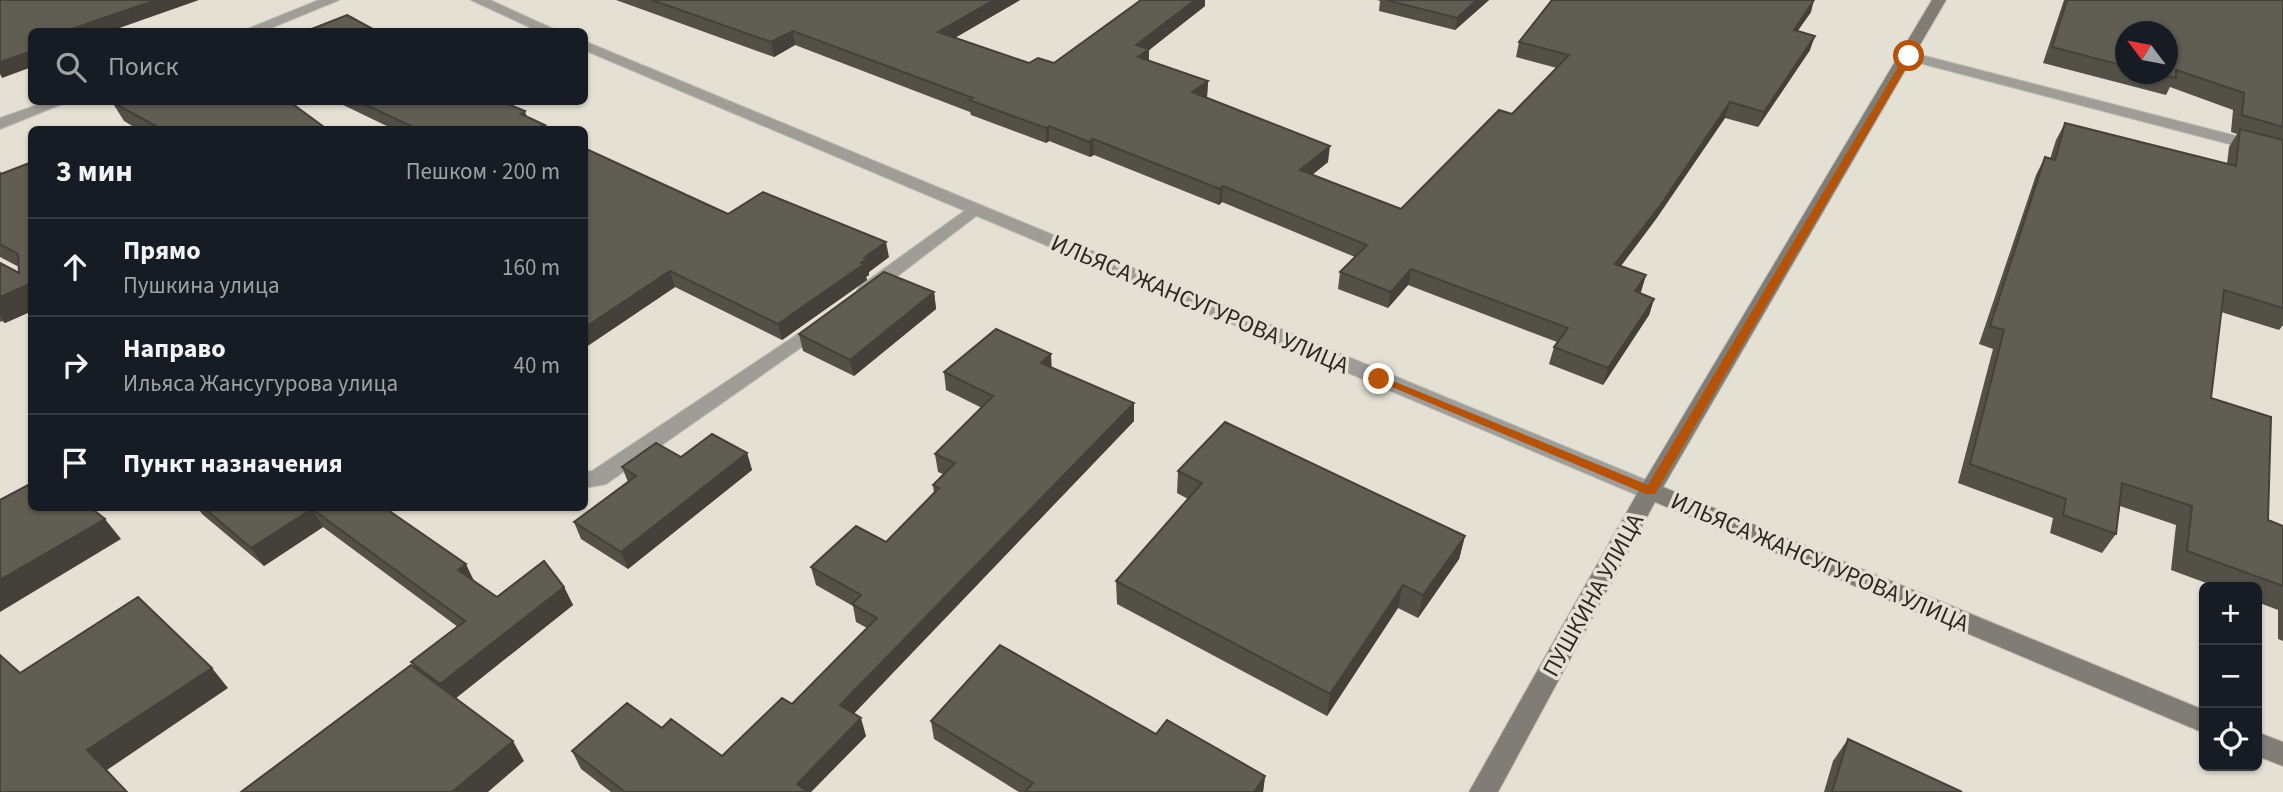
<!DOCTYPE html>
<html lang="ru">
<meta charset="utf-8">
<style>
:root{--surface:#171b24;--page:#20242c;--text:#f1f3f6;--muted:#9ea1a6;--line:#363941}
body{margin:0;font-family:"Source Sans 3",sans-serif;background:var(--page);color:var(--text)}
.controls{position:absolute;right:21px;bottom:21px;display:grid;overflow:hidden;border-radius:10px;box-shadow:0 2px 5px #0004}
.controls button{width:63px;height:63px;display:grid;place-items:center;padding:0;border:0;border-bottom:2px solid var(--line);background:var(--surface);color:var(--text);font:35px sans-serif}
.compass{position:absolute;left:2115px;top:21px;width:63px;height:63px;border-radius:50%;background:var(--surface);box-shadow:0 2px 5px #0004;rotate:302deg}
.stop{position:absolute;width:21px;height:21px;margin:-16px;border:5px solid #b45309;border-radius:50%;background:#fff}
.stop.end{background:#b45309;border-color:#fff;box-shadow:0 2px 7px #0008}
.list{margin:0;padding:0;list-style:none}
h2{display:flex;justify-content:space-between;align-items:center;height:91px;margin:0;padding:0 28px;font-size:30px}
h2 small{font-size:23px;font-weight:400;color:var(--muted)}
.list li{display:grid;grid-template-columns:46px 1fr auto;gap:21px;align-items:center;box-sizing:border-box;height:98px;padding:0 28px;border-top:2px solid var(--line)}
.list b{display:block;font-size:26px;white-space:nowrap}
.list p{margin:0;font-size:23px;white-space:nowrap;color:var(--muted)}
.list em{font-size:23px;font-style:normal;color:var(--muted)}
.icon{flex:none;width:38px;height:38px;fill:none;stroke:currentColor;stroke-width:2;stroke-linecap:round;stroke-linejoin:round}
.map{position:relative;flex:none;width:2283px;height:792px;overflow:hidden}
.search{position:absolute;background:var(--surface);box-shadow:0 2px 5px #0004;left:28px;top:28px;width:560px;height:77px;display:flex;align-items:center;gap:18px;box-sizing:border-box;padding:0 24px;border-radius:10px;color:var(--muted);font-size:26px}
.panel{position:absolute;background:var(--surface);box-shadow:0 2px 5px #0004;left:28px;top:126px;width:560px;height:385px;border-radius:10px}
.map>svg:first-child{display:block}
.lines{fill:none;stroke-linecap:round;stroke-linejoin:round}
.lane-casing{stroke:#bfbbb1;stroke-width:2}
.street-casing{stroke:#bfbbb1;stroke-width:2}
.secondary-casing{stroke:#bfbbb1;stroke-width:2}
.lane{fill:#9e9d98;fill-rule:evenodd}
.street{fill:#9e9d98;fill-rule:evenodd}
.secondary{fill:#7f7d76;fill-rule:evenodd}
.wall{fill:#535047;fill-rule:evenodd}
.shaded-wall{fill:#43413a}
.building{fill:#605d53;stroke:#43413a;stroke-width:2}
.route{fill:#b45309}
.labels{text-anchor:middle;stroke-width:7;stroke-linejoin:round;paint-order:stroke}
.street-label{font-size:24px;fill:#2a2924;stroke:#e4e0d4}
</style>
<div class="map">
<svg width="2283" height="792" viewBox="0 0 2283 792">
<rect width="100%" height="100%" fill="#e4e0d4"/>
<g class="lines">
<defs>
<path id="lane" d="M 974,204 L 983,209 L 980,213 L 874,294 L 860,294 L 857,290 L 860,286 Z
M 822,318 L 829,320 L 832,324 L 829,328 L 606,484 L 584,488 L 584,472 L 592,471 Z"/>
<path id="street" d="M 319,0 L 339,0 L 261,32 L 240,32 Z
M 471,0 L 490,0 L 560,32 L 540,32 Z
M 584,41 L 1658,485 L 1661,491 L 1658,497 L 1642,497 L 584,50 Z
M 1909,52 L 2283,148 L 2283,158 L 1904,59 L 1904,53 Z
M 46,102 L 67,102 L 0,129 L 0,118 Z"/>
<path id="secondary" d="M 1932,0 L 1946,0 L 1663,487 L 2204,710 L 2204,733 L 1655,502 L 1498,792 L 1469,792 L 1642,485 Z
M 2257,732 L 2283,742 L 2283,766 L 2257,756 Z"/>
</defs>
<!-- lane casing -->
<use href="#lane" class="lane-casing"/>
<!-- street casing -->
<use href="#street" class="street-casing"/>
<!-- secondary casing -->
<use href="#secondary" class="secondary-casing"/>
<!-- lane -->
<use href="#lane" class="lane"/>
<!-- street -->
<use href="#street" class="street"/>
<!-- secondary -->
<use href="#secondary" class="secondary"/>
</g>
<!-- wall -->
<path class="wall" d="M 616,0 L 1020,0 L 955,38 L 1029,63 L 1054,63 L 1205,6 L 1149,50 L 1149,61 L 1208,81 L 1207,97 L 1206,98 L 1328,162 L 1312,175 L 1401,209 L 1512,114 L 1557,68 L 1516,57 L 1519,42 L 1811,12 L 1797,31 L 1810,50 L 1758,127 L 1725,118 L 1656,219 L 1621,266 L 1646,275 L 1640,293 L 1654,299 L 1649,315 L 1603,385 L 1549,364 L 1554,347 L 1557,342 L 1408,285 L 1388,308 L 1338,289 L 1340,272 L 1355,257 L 1222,202 L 1219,205 L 1094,155 L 1090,157 L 1049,141 L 1046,143 L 971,115 L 970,112 L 795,45 L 774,57 Z
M 1377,0 L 1489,0 L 1455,30 L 1379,11 L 1380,1 Z
M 2064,0 L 2283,0 L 2283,325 L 2279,330 L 2221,312 L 2211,398 L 2268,520 L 2283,526 L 2283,641 L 2278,639 L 2278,610 L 2257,602 L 2257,587 L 2217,587 L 2171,570 L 2176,525 L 2120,506 L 2116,534 L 2102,553 L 2050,533 L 2053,518 L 1958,483 L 1993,349 L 1979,344 L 2036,175 L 2045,157 L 2050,159 L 2056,140 L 2065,123 L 2227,164 L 2229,147 L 2237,134 L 2231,132 L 2233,110 L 2170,87 L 2166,95 L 2043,63 ZM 2125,32 L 2167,74 L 2125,74 Z
M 112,102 L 328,130 L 139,130 L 124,121 Z
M 337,102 L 503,102 L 525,111 L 527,117 L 545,125 L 546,130 L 395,130 Z
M 584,148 L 728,214 L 889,257 L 869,272 L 869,275 L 866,277 L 867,280 L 782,340 L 675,287 L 586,347 L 584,347 Z
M 0,173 L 32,311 L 5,323 L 2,321 L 0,322 L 0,263 L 19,273 L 19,267 L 0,257 Z
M 934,292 L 936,309 L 854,376 L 803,351 L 799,334 Z
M 1051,354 L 1051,367 L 1134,403 L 1134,421 L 854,713 L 866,736 L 811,792 L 611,792 L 581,769 L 572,751 L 662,728 L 722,756 L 792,704 L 867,628 L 856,622 L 853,606 L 816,585 L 811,567 L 886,542 L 934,494 L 933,485 L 943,474 L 938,472 L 935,454 L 982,408 L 946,390 L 944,372 Z
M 747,453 L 752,470 L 628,569 L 581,539 L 574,522 L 628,482 L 622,467 Z
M 1178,471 L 1465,536 L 1459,559 L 1418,618 L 1398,608 L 1327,716 L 1117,604 L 1116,581 L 1188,499 L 1177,493 Z
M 198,508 L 385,508 L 475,582 L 497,597 L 564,587 L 573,605 L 456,698 L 524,761 L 415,668 L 411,662 L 458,627 L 323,527 L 264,566 L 202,514 Z
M 931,721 L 1156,734 L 1265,776 L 1263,792 L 1019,792 L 934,739 Z
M 1848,739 L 1962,792 L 1824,792 L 1833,761 Z"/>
<!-- shaded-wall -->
<path class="shaded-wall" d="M 156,0 L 199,0 L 108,32 L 63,32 Z
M 994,0 L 1020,0 L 940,46 L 938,32 Z
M 1195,0 L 1205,0 L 1205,6 L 1149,50 L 1149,64 L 1136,60 L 1136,45 Z
M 1477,0 L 1489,0 L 1455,30 L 1457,18 Z
M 1814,0 L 1811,12 L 1788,45 L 1794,30 Z
M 793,31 L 795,45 L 774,57 L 771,42 Z
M 1815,36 L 1810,50 L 1758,127 L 1764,112 Z
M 32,51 L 32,67 L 2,78 L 0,74 L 0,62 Z
M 1208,81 L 1207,97 L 1192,108 L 1192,92 Z
M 1730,102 L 1725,118 L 1656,219 L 1610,280 L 1615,264 Z
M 1049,126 L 1049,141 L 1046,143 L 1046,128 Z
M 1093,139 L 1094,155 L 1090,157 L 1089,142 Z
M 1330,146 L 1328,162 L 1298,186 L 1300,170 Z
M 1223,186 L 1222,202 L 1219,205 L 1220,189 Z
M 886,242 L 889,257 L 869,272 L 869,275 L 866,277 L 867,280 L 782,340 L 778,324 L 864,258 Z
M 1411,269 L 1408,285 L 1388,308 L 1391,292 Z
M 670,271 L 675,287 L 586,347 L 584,343 L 584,328 Z
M 1646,275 L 1641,292 L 1629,308 L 1635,291 Z
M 32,283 L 32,311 L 5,323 L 0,316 L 0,297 Z
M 934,292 L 936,309 L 854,376 L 850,360 Z
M 1654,299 L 1649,315 L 1603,385 L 1608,368 Z
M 1051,354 L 1052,372 L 1041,363 Z
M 1134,403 L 1134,421 L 845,723 L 840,705 Z
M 747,453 L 752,470 L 628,569 L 621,552 Z
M 312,509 L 323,527 L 264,566 L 251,548 Z
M 105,519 L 121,539 L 0,612 L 0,580 Z
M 1465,536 L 1459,559 L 1418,618 L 1423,595 Z
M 466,564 L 475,583 L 458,570 Z
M 1403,585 L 1398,608 L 1327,716 L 1330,694 Z
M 564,587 L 573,605 L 451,702 L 440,684 Z
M 212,668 L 228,688 L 107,770 L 127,792 L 87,750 Z
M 861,718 L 866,736 L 811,792 L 799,792 L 797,784 Z
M 513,741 L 524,761 L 488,792 L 452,792 Z
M 1265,776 L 1263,792 L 1254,792 Z"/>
<!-- building -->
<path class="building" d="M 0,0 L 156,0 L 63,32 L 32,32 L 32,51 L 0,62 Z
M 652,0 L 994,0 L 938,32 L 1029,63 L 1038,58 L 1054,63 L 1141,0 L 1195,0 L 1136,45 L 1149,49 L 1138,57 L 1208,81 L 1192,92 L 1330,146 L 1300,170 L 1401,209 L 1499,110 L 1512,114 L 1569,55 L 1519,42 L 1552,0 L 1814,0 L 1794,30 L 1815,36 L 1764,112 L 1730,102 L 1662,203 L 1615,264 L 1646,275 L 1635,291 L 1654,299 L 1608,368 L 1554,347 L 1568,328 L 1411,269 L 1391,292 L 1340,272 L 1367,245 L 1223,186 L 1220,189 L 1093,139 L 1089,142 L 1049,126 L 1046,128 L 969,100 L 973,98 L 793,31 L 771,42 Z
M 1386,0 L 1477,0 L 1457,18 Z
M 2067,0 L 2283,0 L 2283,127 L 2242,115 L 2244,93 L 2176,70 L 2176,78 L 2157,74 L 2167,74 L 2167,32 L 2125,32 L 2125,66 L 2052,47 Z
M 347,15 L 378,32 L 304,32 Z
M 112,102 L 290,102 L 328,130 L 163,130 Z
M 360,102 L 503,102 L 525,111 L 521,114 L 545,125 L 539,127 L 543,130 L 419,130 Z
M 2065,123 L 2236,166 L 2240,129 L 2283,140 L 2283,308 L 2224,290 L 2211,398 L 2271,417 L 2268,520 L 2283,526 L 2283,586 L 2187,551 L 2192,506 L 2122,483 L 2116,534 L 2063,515 L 2066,499 L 1970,464 L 2004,330 L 1990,326 L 2045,157 L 2055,160 Z
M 584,148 L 728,214 L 763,192 L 886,242 L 864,258 L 867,259 L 861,263 L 864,264 L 778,324 L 670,271 L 584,328 Z
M 32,162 L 32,283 L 0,297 L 0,263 L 19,273 L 18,254 L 0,244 L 0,173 L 1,174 Z
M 884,272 L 934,292 L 850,360 L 799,334 Z
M 996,329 L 1051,354 L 1041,363 L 1134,403 L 840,705 L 861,718 L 797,784 L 808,792 L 625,792 L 572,751 L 627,703 L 662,728 L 671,719 L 722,756 L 782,698 L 792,704 L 877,618 L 852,604 L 861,595 L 811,567 L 856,526 L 886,542 L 939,488 L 933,485 L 955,463 L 935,454 L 993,396 L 944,372 Z
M 1225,422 L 1465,536 L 1423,595 L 1403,585 L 1330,694 L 1116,581 L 1202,483 L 1178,471 Z
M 712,434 L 747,453 L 621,552 L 574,522 L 636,476 L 622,467 L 656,443 L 681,457 Z
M 32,483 L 32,508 L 91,508 L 105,519 L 0,580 L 0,500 Z
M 204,508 L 385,508 L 466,564 L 458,570 L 497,597 L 544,561 L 564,587 L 440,684 L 411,662 L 465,621 L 312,509 L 251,548 Z
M 138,597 L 212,668 L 87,750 L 127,792 L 0,792 L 0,655 L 20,673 Z
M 1000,645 L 1156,734 L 1167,720 L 1265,776 L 1254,792 L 1025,792 L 1033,783 L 931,721 Z
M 411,665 L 513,741 L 452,792 L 241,792 Z
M 1848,739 L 1962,792 L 1832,792 Z"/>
<!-- route -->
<path class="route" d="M 1906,54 L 1913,56 L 1655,494 L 1646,494 L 1373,379 L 1383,377 L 1648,485 Z"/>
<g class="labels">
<!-- street labels -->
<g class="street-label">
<text transform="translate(1200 304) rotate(23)" y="8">ИЛЬЯСА ЖАНСУГУРОВА УЛИЦА</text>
<text transform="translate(1820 562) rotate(23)" y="8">ИЛЬЯСА ЖАНСУГУРОВА УЛИЦА</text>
<text transform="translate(1593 595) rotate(-61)" y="8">ПУШКИНА УЛИЦА</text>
</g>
</g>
</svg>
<div class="controls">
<button>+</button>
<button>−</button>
<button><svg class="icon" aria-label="locate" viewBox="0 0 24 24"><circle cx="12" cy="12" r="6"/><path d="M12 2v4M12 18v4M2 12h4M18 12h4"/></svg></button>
</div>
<svg class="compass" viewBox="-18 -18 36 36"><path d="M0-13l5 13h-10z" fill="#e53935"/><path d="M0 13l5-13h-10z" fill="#9ea1a6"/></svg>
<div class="stop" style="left:1909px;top:56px"></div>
<div class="stop end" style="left:1379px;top:379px"></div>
<div class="search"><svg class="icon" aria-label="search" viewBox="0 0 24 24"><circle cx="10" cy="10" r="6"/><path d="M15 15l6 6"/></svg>Поиск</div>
<section class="panel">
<h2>3 мин<small>Пешком · 200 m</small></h2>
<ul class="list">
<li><svg class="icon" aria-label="ahead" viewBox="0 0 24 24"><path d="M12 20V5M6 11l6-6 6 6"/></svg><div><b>Прямо</b><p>Пушкина улица</p></div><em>160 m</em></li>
<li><svg class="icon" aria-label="right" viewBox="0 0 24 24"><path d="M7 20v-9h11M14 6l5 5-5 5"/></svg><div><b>Направо</b><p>Ильяса Жансугурова улица</p></div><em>40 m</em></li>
<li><svg class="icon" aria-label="arrive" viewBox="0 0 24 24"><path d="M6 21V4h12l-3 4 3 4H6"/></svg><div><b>Пункт назначения</b></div></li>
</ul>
</section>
</div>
